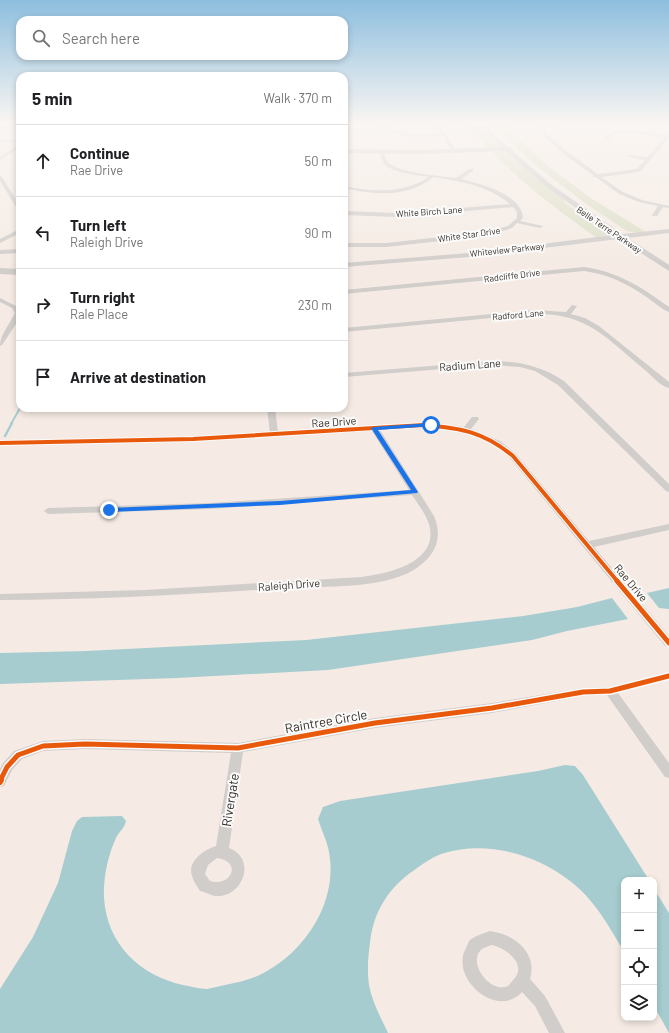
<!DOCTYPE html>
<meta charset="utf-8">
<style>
:root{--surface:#fff;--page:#f6f6f6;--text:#202124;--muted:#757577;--line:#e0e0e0}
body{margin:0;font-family:Barlow,sans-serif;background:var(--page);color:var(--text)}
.controls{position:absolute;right:12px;bottom:12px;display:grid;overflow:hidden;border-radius:8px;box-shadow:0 2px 6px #0003}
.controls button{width:36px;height:36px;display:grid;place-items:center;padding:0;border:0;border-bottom:1px solid var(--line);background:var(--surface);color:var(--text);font:20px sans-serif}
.stop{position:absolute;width:12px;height:12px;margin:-9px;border:3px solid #1a73e8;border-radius:50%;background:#fff}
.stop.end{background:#1a73e8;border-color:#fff;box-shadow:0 1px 4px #0008}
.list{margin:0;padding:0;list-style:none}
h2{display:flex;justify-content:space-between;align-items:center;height:52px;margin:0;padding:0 16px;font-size:17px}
h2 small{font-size:13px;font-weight:400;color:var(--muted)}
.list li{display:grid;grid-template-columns:26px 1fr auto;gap:12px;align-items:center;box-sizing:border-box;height:72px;padding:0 16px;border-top:1px solid var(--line)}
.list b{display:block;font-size:15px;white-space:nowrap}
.list p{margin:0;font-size:13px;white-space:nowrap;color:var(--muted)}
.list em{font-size:13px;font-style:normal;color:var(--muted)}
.icon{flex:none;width:22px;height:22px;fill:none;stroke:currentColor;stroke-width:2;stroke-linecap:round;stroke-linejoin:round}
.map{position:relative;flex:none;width:669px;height:1033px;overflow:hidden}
.search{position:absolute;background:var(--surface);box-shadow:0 2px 6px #0003;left:16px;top:16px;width:332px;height:44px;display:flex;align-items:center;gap:10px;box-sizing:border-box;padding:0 14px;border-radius:12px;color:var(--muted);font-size:15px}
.panel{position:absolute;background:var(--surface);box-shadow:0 2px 6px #0003;left:16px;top:72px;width:332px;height:340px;border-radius:12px}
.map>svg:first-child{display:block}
.green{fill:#dddfc8}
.water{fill:#a6ccd0}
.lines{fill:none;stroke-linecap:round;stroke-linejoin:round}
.stream-far1{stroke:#a6ccd0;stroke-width:2}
.stream{stroke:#a6ccd0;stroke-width:2.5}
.street{fill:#d1cdcb;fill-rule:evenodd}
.secondary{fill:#d1cdcb;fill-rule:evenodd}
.cycleway-far2-casing{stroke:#fbfbfb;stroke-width:6}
.cycleway-far1-casing{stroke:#fbfbfb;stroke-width:8}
.cycleway-casing{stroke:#fbfbfb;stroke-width:8}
.cycleway-far2{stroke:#e8590c;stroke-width:4}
.cycleway-far1{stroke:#e8590c;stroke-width:5}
.cycleway{stroke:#e8590c;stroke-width:6}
.route{fill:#1a73e8}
.labels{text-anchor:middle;stroke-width:4;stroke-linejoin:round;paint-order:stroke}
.far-street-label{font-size:9px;fill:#372e27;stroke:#fbfbfb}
.street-label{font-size:11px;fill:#372e27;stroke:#fbfbfb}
.near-street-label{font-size:13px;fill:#372e27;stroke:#fbfbfb}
</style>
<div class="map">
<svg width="669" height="1033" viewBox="0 0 669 1033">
<rect width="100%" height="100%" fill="#f5ebe4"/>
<!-- green -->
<path class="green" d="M 465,123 L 479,123 L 506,153 L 565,201 L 565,203 L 606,232 L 607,235 L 597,238 C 549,204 503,168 465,123 Z
M 492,123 L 501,123 L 553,170 L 592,199 L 646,232 L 637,233 L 627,231 L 585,203 L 531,162 Z"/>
<!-- water -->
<path class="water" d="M 669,588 L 669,609 L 659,608 L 647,593 Z
M 612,598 L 628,619 L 567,631 L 532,640 L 328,670 L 177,678 L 0,684 L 0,653 L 86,651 L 306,640 L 523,616 L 577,607 Z
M 565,765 L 575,766 L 583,775 L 649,880 L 624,880 L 624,952 C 609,926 594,899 570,881 C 535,853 484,840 441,854 C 431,858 422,864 413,871 C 388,888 373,913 370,943 C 368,957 367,971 369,985 C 372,1002 381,1018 388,1033 L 0,1033 L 0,989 L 33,937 L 58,883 L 72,831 L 77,821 L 82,817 L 122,816 L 126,821 C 125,827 120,831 117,836 C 108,854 103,878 104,898 C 107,944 139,975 183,985 C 190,986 199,989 207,989 C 213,988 219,986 225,985 C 240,982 254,979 267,971 C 306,949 335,904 330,859 C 329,844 322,832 318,819 L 323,807 L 340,801 L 538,771 Z
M 654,889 L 669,913 L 669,1033 L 654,1006 Z"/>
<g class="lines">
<!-- stream-far1 -->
<path class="stream-far1" d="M 11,424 L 20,408"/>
<!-- stream -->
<path class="stream" d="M 5,436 L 12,423"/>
<!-- street -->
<path class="street" d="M 20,123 L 20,125 L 0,130 L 0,128 Z
M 381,123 L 385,123 C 398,138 424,134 442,134 L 435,123 L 439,123 L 456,151 L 453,152 L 443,136 C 423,137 395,140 381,123 Z
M 553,123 L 558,123 L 547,129 L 546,134 L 569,153 L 598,174 L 637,169 L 645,160 L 629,157 L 629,155 L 647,157 L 665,138 C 647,135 624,128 608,137 L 610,140 L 608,141 L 605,136 C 623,126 647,132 666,136 L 669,134 L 669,138 L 641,171 L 626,174 L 601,177 L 623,192 L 642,200 L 669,206 L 669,208 L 663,207 L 657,216 L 653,216 L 652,215 L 658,206 L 639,202 L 619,194 L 596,177 L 593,177 L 593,175 L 565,155 L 543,135 L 544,127 Z
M 0,140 L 20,140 L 20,142 L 0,142 Z
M 20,144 L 20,147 L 0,160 L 0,157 Z
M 382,151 L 384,152 C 385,155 385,159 387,161 C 395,173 441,176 456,178 L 469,169 L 473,169 L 473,171 L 461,179 C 480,184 522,194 523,218 L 520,221 L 543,226 L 540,228 L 517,223 L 512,228 L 487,236 L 386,247 L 344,247 L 344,243 L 386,243 L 486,232 L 508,226 L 517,218 L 517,212 L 513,207 L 397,217 L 344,215 L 344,211 L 397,213 L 510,204 C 488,186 461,181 433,177 C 409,198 373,195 344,188 L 344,186 C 373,192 403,194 429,177 C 417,175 389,173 383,162 C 381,159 381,155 380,152 Z
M 0,176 L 2,177 L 20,206 L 20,211 L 18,210 L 0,181 Z
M 20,229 L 20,233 L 0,243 L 0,239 Z
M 20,249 L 20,253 L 0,254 L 0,250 Z
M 584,267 C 619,272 641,287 669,307 L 669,312 C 661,309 653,301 645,296 C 626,283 607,274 584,271 L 344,294 L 344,290 Z
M 0,298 L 16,306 L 20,311 L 18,321 L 2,345 L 0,346 C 0,334 10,324 15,313 L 12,308 L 0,302 Z
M 572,305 L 577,306 L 571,314 L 585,318 L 599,326 L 669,382 L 669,388 C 660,386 652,376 645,370 C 606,338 588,313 534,314 L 344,332 L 344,328 L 534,310 L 566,312 Z
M 492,361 C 518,361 542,366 564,381 L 669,484 L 669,492 L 666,491 L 558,385 L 535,371 L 520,367 L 492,365 L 344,377 L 344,373 Z
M 267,408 L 275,408 L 278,432 L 424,423 L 451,425 L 464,427 L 472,417 L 478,417 L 479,419 L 471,429 L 500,441 L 516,454 L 589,541 L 669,524 L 669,530 L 594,547 L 669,636 L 669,647 L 665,646 L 510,458 C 505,453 499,448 493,444 C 458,424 419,428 380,430 L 434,516 C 444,540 434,558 412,571 C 379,589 327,586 290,588 C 193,594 97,600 0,600 L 0,594 L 145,590 L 361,577 C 387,574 440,563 429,524 C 425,513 418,504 412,495 L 210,509 L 48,514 L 44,511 L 48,508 L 210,503 L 409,490 L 372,431 L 193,441 L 0,445 L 0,441 L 193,437 L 270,433 Z
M 669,672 L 669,680 L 618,693 L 669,763 L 669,778 L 665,777 L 607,695 L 583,696 L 492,713 L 375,728 L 243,752 L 229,848 C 258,859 242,899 215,896 C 210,895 205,892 200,891 C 197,886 193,881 192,876 C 187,861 204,850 216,846 L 231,753 L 85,749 L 43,751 L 22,759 L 12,770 L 4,786 L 0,787 L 0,769 L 3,763 L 14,751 L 43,741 L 85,739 L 238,743 L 375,718 L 492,703 L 583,688 L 610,687 ZM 217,858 C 243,862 231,887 210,881 L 205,874 L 208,865 Z
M 490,931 C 514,934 538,953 530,979 L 545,996 L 565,1033 L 549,1033 L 535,1006 L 522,992 C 497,1020 449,978 466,948 C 467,946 468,942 470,940 C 475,936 484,933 490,931 ZM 491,945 C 504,947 528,963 514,979 C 512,981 510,984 508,986 C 492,994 468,965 480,951 C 482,948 487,947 491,945 Z"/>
<!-- secondary -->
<path class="secondary" d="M 478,123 L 484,123 C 491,130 502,146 512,148 L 512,150 L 549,183 L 622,234 L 669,229 L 669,233 L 628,238 L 669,265 L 669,271 L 619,239 L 469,257 L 344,267 L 344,263 L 469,253 L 613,235 L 544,185 L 505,151 L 420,154 L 344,153 L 344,149 L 420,150 L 501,147 Z
M 0,268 L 20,269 L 20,275 L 0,274 Z"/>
<defs>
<path id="cycleway-far2" d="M 0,443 L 193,439 L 424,425 C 461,428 484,432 513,456 L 618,582"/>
<path id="cycleway-far1" d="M 617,581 L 669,643
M 0,781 L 7,767 L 18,755 L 43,746 L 85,744 L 238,748 L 375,723 L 492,708 L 583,692 L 610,691 L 669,676"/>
<path id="cycleway" d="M 0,782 L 1,780"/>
</defs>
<!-- cycleway-far2 casing -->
<use href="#cycleway-far2" class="cycleway-far2-casing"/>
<!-- cycleway-far1 casing -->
<use href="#cycleway-far1" class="cycleway-far1-casing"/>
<!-- cycleway casing -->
<use href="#cycleway" class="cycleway-casing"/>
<!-- cycleway-far2 -->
<use href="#cycleway-far2" class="cycleway-far2"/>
<!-- cycleway-far1 -->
<use href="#cycleway-far1" class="cycleway-far1"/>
<!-- cycleway -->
<use href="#cycleway" class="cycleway"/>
</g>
<!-- sky -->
<linearGradient id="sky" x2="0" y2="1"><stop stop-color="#8dbede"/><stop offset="0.46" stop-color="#faf6f3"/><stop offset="1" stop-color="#faf6f3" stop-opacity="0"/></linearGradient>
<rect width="669" height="268" fill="url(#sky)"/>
<!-- route -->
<path class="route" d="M 431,423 L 433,426 L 378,430 L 418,492 L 417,493 L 280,505 L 109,512 L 106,510 L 109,508 L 280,501 L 411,490 L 371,428 L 374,427 Z"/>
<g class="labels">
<!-- far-street labels -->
<g class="far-street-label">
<text transform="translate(429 212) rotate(-4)" y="3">White Birch Lane</text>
<text transform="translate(609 230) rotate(34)" y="3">Belle Terre Parkway</text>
<text transform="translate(469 235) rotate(-8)" y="3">White Star Drive</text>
<text transform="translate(507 250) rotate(-6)" y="3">Whiteview Parkway</text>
<text transform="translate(512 276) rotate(-7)" y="3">Radcliffe Drive</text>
<text transform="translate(518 315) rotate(-5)" y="3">Radford Lane</text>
</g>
<!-- street labels -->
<g class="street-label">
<text transform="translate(470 365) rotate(-4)" y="4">Radium Lane</text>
<text transform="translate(334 422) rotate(-4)" y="4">Rae Drive</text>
<text transform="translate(631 583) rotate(50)" y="4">Rae Drive</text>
<text transform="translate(289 585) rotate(-4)" y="4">Raleigh Drive</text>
</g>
<!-- near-street labels -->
<g class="near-street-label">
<text transform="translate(326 721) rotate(-10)" y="5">Raintree Circle</text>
<text transform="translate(230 800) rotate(-81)" y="5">Rivergate</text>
</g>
</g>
</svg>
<div class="controls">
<button>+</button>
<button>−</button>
<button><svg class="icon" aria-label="locate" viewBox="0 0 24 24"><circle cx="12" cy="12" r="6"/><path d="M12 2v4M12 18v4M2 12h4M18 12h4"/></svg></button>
<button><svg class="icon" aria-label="layers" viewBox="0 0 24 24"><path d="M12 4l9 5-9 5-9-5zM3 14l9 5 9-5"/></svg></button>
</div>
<div class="stop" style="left:431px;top:425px"></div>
<div class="stop end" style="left:109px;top:510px"></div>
<div class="search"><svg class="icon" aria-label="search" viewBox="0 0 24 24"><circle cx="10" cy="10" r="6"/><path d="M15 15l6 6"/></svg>Search here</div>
<section class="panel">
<h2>5 min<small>Walk · 370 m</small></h2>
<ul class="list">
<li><svg class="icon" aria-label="ahead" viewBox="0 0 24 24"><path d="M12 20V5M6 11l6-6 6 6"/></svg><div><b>Continue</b><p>Rae Drive</p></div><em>50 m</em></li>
<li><svg class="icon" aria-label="left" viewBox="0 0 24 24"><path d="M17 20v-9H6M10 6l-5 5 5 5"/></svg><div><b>Turn left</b><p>Raleigh Drive</p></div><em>90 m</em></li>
<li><svg class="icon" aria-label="right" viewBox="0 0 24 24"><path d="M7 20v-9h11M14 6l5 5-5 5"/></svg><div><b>Turn right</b><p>Rale Place</p></div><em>230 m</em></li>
<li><svg class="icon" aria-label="arrive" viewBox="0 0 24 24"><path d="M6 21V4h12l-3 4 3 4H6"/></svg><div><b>Arrive at destination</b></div></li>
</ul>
</section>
</div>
